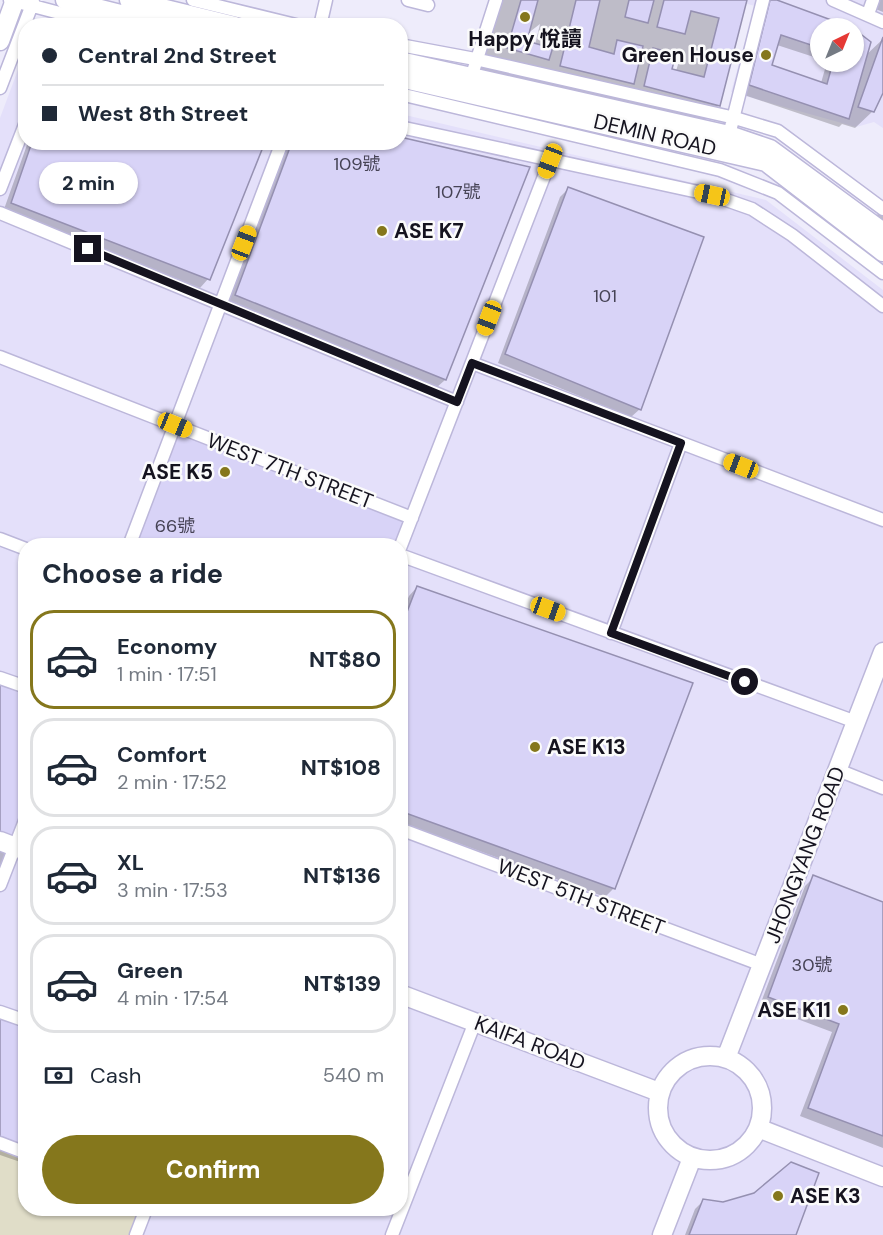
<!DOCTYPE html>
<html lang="en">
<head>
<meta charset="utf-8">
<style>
	:root { --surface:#fff; --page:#f6f6f7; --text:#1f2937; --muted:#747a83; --line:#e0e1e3; --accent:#85771c }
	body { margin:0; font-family:"DM Sans","Noto Sans TC",sans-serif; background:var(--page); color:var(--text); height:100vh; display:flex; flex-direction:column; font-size:22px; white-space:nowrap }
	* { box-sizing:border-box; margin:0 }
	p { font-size:20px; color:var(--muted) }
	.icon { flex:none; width:33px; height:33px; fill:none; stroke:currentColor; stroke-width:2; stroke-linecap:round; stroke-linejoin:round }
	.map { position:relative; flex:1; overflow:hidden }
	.sheet { position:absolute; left:18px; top:538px; width:390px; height:678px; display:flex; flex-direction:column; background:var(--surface); border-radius:24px; box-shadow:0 2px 4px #0004 }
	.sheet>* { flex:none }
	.guide { position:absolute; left:18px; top:18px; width:390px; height:132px; border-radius:24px; box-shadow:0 2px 4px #0004; display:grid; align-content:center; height:132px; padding:0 24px; background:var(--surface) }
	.needle { width:39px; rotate:43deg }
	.fabs { position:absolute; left:810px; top:18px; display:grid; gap:12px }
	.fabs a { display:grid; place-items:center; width:54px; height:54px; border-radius:50%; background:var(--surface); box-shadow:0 2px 4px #0004; font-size:30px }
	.end { position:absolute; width:27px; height:27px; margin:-14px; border:8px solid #15131f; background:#fff; box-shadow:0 0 0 3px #fff }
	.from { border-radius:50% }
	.bubble { position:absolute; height:42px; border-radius:21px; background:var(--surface); box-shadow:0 2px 4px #0004; font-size:20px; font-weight:800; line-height:42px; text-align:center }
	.car { position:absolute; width:18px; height:36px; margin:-18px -9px; border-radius:8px; box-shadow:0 0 4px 2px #0007; background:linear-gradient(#f5c518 24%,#345 0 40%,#f5c518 0 76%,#345 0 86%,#f5c518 0) }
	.guide b { display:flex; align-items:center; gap:21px; height:57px; font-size:22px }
	.guide b+b { border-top:2px solid var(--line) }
	.guide i { width:15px; height:15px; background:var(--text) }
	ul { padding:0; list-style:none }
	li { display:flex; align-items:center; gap:18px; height:99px; margin:0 12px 9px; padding:0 12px; border:3px solid var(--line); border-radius:24px }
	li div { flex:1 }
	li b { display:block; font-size:22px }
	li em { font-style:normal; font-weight:800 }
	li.active { border-color:var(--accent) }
	li>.icon { width:54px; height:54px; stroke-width:1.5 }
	h2 { padding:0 24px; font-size:27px; line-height:72px }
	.pay { display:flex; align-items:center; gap:15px; height:66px; padding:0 24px; font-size:22px }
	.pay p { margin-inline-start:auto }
	.primary-button { display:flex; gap:12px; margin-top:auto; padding:12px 24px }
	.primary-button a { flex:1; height:69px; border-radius:36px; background:var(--accent); color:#fff; font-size:24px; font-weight:800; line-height:69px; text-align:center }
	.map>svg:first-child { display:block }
	.built { fill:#e4e0fa; fill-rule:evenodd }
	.green { fill:#e0ddc8 }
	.shadow { fill:#0003; fill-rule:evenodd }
	.building { fill:#d8d3f7; stroke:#9590b1; stroke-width:1.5 }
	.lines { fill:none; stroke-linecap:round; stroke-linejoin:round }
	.street-casing { stroke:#bcb7da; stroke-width:15 }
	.secondary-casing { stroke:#bcb7da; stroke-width:21 }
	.street { stroke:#fff; stroke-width:12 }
	.secondary { stroke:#fff; stroke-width:18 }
	.route { stroke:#15131f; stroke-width:8 }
	.poi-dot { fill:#85771c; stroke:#fbfbfb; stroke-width:2 }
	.labels { text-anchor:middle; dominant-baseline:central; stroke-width:5; stroke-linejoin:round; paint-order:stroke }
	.number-label { font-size:18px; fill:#464355 }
	.poi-label { font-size:21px; font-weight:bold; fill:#15131f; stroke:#fbfbfb; text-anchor:end }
	.street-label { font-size:21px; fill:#15131f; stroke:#fbfbfb }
</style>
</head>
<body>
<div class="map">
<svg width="883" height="1235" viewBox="0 0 883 1235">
	<rect width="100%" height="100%" fill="#eeecfb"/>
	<path class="built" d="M732 0H883V128L874 122 856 127 731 92 755 6ZM820 28H854V62H820Z
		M25 51 26 142H400L401 114 766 200 883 290V1235H0V118ZM26 546H400V1209H26Z"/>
	<path class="green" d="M0 1143 25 1153 26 1209H146L136 1235H0Z"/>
	<path class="shadow" d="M498 0H746L719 105 679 145 521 106 527 80 516 92 476 81ZM540 24 535 45 525 42 527 34ZM674 57 680 58 676 71 671 70Z
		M771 0 851 28H820V59L777 45 770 66 821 83 827 62H854V30L869 42 865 56 883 39V90L873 111 855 128 842 124 839 127 741 94 763 8Z
		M876 0H883V12L873 8Z
		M28 142H263L208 279 200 288 3 212Z
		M287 142H400L528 168 445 380 436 388 228 303Z
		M568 189 640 409 631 417 498 363 560 197Z
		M883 207V249L863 234Z
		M417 587 614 888 605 897 400 822V618L409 596Z
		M0 679 26 689V863L9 857 0 881Z
		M814 877 883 904V1148L800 1116 832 1032 760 1005 805 886Z
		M0 1013 26 1023V1164L0 1155Z
		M704 1200 794 1235H685L695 1209Z"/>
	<path class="building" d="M521 0H538L527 41 541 45 544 34 556 37 549 60 507 48Z
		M576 0H600L589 47 614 54 617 40 643 46 634 84 560 66Z
		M629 0H654L648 23 625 17Z
		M664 0H747L720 106 644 86 653 48 676 54 672 69 704 77 719 18 691 11 685 34 657 27Z
		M770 0H777L853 28H820V48L781 35 772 65 827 84 833 62H854V29L871 42 849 119 749 85Z
		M883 37V93L874 112 858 107Z
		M400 137 530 167 446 380 235 295 292 142H400Z
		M32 142H265L210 280 11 203Z
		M568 187 704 237 641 410 505 354Z
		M175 425 412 518 400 546H129Z
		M417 586 693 683 615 889 400 811V630Z
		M0 678 26 687V818L15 847 0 841Z
		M813 875 883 902V1136L808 1108 839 1024 768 997Z
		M0 1012 26 1021V1153L0 1143Z
		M791 1162 819 1173 796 1235H689L703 1199 723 1202 754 1193Z"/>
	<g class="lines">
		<defs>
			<path id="street" d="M10 0 109 26
				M193 0 300 26
				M408 0 428 5
				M833 0 883 22
				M868 14 873 0
				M320 26 326 0
				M400 45 475 59 735 118 778 131 883 209
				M469 84 496 0
				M0 88 33 2
				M400 94 720 170 778 193 883 273
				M400 127 712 195 752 209 792 235 883 306
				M727 143 763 0
				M0 189 26 122
				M0 213 457 402
				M0 357 412 518
				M472 363 883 520
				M0 539 26 549
				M129 546 282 142
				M400 548 550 161
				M400 555 856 722
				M611 633 681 443
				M0 678 26 687
				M838 770 883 788
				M400 829 762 965
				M0 885 26 818
				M0 1012 26 1021
				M0 1143 26 1153
				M136 1235 146 1209
				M392 1235 475 1022"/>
			<path id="secondary" d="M65 0 168 26
				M129 0 235 26
				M0 41 15 0
				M400 61 729 135 770 149 883 232
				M400 78 766 162 883 252
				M0 841 26 851
				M400 994 659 1092
				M658 1108a52 52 0 1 1 104 0a52 52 0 1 1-104 0Z
				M726 1058 883 652
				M758 1128 883 1177
				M662 1235 692 1158"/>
		</defs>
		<use href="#street" class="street-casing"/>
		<use href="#secondary" class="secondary-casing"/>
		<use href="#street" class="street"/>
		<use href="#secondary" class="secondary"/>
	</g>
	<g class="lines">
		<path class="route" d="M88 249 457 402 472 363 681 443 611 633 745 682"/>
	</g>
	<g class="poi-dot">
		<circle cx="525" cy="17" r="6"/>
		<circle cx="766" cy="55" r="6"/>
		<circle cx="382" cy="231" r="6"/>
		<circle cx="225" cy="472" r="6"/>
		<circle cx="535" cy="747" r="6"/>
		<circle cx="843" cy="1010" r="6"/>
		<circle cx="778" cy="1196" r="6"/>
	</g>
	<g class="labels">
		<g class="number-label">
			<text x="357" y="164">109號</text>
			<text x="458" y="192">107號</text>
			<text x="605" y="296">101</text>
			<text x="175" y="526">66號</text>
			<text x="812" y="965">30號</text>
		</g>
		<g class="poi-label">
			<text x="525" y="39" text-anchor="middle">Happy 悅讀</text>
			<text x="754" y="55">Green House</text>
			<text x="394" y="231" text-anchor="start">ASE K7</text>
			<text x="213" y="472">ASE K5</text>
			<text x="547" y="747" text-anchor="start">ASE K13</text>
			<text x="831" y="1010">ASE K11</text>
			<text x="790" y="1196" text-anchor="start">ASE K3</text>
		</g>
		<g class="street-label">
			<text transform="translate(655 135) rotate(13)">DEMIN ROAD</text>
			<text transform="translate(290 471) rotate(21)">WEST 7TH STREET</text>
			<text transform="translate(805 855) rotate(-69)">JHONGYANG ROAD</text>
			<text transform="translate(581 897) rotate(21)">WEST 5TH STREET</text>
			<text transform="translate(530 1043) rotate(21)">KAIFA ROAD</text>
		</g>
	</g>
</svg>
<div class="fabs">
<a><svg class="needle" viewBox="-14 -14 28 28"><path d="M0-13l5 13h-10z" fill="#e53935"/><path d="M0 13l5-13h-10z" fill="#747a83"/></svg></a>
</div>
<i class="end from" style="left:745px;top:682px"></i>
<i class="end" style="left:88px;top:249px"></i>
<div class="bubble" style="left:39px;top:162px;width:99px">2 min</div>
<i class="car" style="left:550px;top:161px;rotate:201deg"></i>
<i class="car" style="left:712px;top:195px;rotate:282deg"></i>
<i class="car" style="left:244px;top:243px;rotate:21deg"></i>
<i class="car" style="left:489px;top:318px;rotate:201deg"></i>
<i class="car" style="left:175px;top:425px;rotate:112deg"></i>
<i class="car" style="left:741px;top:466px;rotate:291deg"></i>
<i class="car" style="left:548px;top:609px;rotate:110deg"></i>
<div class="guide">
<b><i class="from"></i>Central 2nd Street</b>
<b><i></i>West 8th Street</b>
</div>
<section class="sheet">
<h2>Choose a ride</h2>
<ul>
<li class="active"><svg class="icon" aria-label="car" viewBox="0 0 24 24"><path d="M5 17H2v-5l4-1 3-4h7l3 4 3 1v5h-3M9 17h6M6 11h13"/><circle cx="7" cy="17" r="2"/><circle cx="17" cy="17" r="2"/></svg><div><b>Economy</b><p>1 min · 17:51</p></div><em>NT$80</em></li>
<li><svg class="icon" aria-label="car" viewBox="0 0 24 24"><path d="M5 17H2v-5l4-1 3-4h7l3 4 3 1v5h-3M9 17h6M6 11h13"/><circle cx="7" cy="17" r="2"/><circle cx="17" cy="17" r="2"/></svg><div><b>Comfort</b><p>2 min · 17:52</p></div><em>NT$108</em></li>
<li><svg class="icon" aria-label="car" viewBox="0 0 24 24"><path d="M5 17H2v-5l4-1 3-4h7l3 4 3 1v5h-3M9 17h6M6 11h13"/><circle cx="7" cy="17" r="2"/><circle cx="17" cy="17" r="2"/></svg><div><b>XL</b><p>3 min · 17:53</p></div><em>NT$136</em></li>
<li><svg class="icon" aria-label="car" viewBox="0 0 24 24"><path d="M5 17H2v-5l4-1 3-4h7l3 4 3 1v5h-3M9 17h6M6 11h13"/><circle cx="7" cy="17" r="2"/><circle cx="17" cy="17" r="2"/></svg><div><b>Green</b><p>4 min · 17:54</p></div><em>NT$139</em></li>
</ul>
<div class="pay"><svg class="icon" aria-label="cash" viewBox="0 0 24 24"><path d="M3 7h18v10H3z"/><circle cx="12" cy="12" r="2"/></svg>Cash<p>540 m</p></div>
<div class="primary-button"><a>Confirm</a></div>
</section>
</div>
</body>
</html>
